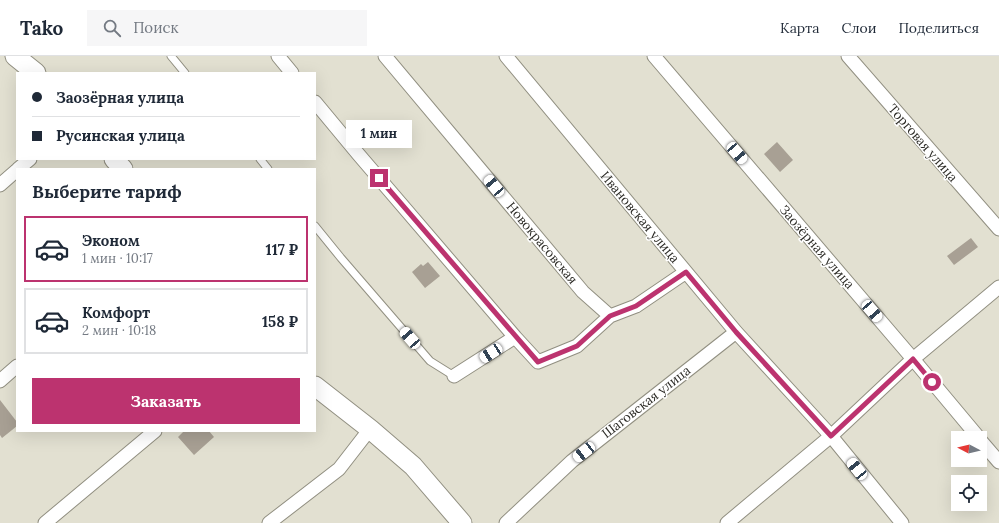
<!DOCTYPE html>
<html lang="ru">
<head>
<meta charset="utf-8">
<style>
	:root { --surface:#fff; --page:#f6f6f7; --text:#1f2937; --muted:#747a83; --line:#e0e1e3; --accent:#bc336f }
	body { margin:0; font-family:Lora,serif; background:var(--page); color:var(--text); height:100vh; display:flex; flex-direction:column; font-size:15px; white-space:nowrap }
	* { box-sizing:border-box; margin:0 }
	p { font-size:13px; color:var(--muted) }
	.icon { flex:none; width:22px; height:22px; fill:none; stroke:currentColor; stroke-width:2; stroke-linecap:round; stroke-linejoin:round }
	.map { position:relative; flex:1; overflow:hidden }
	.drawer { position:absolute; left:16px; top:112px; width:300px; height:264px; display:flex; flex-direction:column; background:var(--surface); border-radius:0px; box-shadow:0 4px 16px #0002 }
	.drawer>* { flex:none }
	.guide { position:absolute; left:16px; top:16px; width:300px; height:88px; border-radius:0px; box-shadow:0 4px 16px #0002; display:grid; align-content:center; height:88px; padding:0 16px; background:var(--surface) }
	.needle { width:26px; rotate:277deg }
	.buttons { position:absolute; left:951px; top:375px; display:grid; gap:8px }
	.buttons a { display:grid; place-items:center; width:36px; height:36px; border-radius:0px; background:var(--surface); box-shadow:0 4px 16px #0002; font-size:20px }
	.end { position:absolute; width:18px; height:18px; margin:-9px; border:5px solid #bc336f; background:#fff; box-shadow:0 0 0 2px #fff }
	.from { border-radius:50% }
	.bubble { position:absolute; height:28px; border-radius:0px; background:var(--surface); box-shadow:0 4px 16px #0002; font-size:13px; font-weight:700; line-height:28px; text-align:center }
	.car { position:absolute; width:12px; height:24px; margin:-12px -6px; border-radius:5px; box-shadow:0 0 3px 1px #0007; background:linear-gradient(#fff 24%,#345 0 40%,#fff 0 76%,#345 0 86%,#fff 0) }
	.guide b { display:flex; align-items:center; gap:14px; height:38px; font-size:15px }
	.guide b+b { border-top:1px solid var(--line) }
	.guide i { width:10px; height:10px; background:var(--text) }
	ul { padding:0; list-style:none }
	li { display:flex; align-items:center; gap:12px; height:66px; margin:0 8px 6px; padding:0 8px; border:2px solid var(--line); border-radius:0px }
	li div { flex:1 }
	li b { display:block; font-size:15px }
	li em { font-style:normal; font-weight:700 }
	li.selected { border-color:var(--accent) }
	li>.icon { width:36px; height:36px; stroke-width:1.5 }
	h2 { padding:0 16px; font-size:18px; line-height:48px }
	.action { display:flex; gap:8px; margin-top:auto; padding:8px 16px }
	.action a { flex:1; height:46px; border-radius:0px; background:var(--accent); color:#fff; font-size:16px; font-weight:700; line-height:46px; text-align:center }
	header { display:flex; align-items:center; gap:24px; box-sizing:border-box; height:56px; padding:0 20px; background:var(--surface); border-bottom:1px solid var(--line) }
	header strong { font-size:19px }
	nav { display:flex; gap:22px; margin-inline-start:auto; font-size:14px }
	.search { width:280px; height:36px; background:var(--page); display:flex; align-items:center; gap:10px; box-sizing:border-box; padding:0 14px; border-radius:0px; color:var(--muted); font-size:15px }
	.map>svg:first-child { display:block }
	.building { fill:#a8a094 }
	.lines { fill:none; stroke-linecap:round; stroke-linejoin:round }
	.lane-casing { stroke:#918f81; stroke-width:9 }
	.street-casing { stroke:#918f81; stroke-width:15 }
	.secondary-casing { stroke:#918f81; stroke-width:21 }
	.lane { stroke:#fff; stroke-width:7 }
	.street { stroke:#fff; stroke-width:13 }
	.secondary { stroke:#fff; stroke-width:19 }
	.route { stroke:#bc336f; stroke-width:5 }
	.labels { text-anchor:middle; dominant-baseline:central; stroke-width:3; stroke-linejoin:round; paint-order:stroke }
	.street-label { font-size:13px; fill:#2c2b26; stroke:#fff }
</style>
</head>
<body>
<header>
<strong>Tako</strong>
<div class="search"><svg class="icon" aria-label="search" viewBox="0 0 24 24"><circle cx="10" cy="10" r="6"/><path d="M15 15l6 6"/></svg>Поиск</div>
<nav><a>Карта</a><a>Слои</a><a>Поделиться</a></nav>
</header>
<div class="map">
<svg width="999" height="467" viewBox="0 0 999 467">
	<rect width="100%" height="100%" fill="#e2e0d1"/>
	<path class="building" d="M777 86 793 104 780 116 764 98Z
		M971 182 978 191 954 209 947 200Z
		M428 206 440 220 425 232 412 216 421 208 423 210Z
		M0 344 17 366V370L2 382 0 379Z
		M184 375H209L214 381 194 399 178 381Z"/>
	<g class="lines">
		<defs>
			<path id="lane" d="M171 0 185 17
				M260 103 268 113
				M315 170 341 202 430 305 454 320"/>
			<path id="street" d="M278 0 292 17
				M385 0 583 236 610 260
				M506 0 736 276 831 380 902 467
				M654 0 913 303 979 382
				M848 0 999 173
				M315 46 359 99 515 281
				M18 113 30 103
				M0 129 17 114
				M454 320 515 281 538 306 577 290 610 260 636 250 686 216
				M0 325 17 310
				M980 384 999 406
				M45 467 155 375
				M269 467 339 413 370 373
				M506 467 572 405 736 276
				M727 467 831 380 913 303 999 231"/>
			<path id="secondary" d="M15 0 36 17
				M114 103 123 113
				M315 330 370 373 413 410 462 467"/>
		</defs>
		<use href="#lane" class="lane-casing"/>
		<use href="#street" class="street-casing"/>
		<use href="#secondary" class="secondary-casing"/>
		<use href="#lane" class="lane"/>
		<use href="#street" class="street"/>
		<use href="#secondary" class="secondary"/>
	</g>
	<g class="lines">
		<path class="route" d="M379 122 538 306 577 290 610 260 636 250 686 216 736 276 831 380 913 303 932 326"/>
	</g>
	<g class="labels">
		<g class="street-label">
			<text transform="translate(923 87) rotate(49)">Торговая улица</text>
			<text transform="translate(640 161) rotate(50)">Ивановская улица</text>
			<text transform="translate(542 187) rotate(50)">Новокрасовская</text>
			<text transform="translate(817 191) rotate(49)">Заозёрная улица</text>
			<text transform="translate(646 346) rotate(-38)">Шаговская улица</text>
		</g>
	</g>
</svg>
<div class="buttons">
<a><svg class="needle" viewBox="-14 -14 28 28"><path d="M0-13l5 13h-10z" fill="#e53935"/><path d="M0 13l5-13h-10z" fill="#747a83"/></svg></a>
<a><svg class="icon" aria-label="locate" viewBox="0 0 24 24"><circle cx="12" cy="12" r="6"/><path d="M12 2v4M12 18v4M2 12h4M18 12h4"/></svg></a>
</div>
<i class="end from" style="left:932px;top:326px"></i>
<i class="end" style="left:379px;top:122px"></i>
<div class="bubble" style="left:346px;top:64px;width:66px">1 мин</div>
<i class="car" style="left:737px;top:97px;rotate:139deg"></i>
<i class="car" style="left:494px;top:130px;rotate:320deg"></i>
<i class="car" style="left:872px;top:255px;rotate:139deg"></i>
<i class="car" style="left:410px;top:282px;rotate:319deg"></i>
<i class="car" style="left:491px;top:297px;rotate:237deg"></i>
<i class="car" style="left:584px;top:396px;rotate:232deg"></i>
<i class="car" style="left:857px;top:413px;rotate:321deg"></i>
<div class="guide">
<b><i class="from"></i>Заозёрная улица</b>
<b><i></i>Русинская улица</b>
</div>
<section class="drawer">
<h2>Выберите тариф</h2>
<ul>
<li class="selected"><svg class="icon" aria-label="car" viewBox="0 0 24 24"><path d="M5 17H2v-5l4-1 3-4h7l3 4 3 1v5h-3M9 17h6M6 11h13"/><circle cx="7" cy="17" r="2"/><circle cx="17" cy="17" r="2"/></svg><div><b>Эконом</b><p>1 мин · 10:17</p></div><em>117 ₽</em></li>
<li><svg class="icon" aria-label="car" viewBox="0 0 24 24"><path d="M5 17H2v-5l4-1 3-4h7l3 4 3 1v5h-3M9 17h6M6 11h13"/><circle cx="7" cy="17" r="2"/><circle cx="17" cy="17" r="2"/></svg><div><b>Комфорт</b><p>2 мин · 10:18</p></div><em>158 ₽</em></li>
</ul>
<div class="action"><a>Заказать</a></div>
</section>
</div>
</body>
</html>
